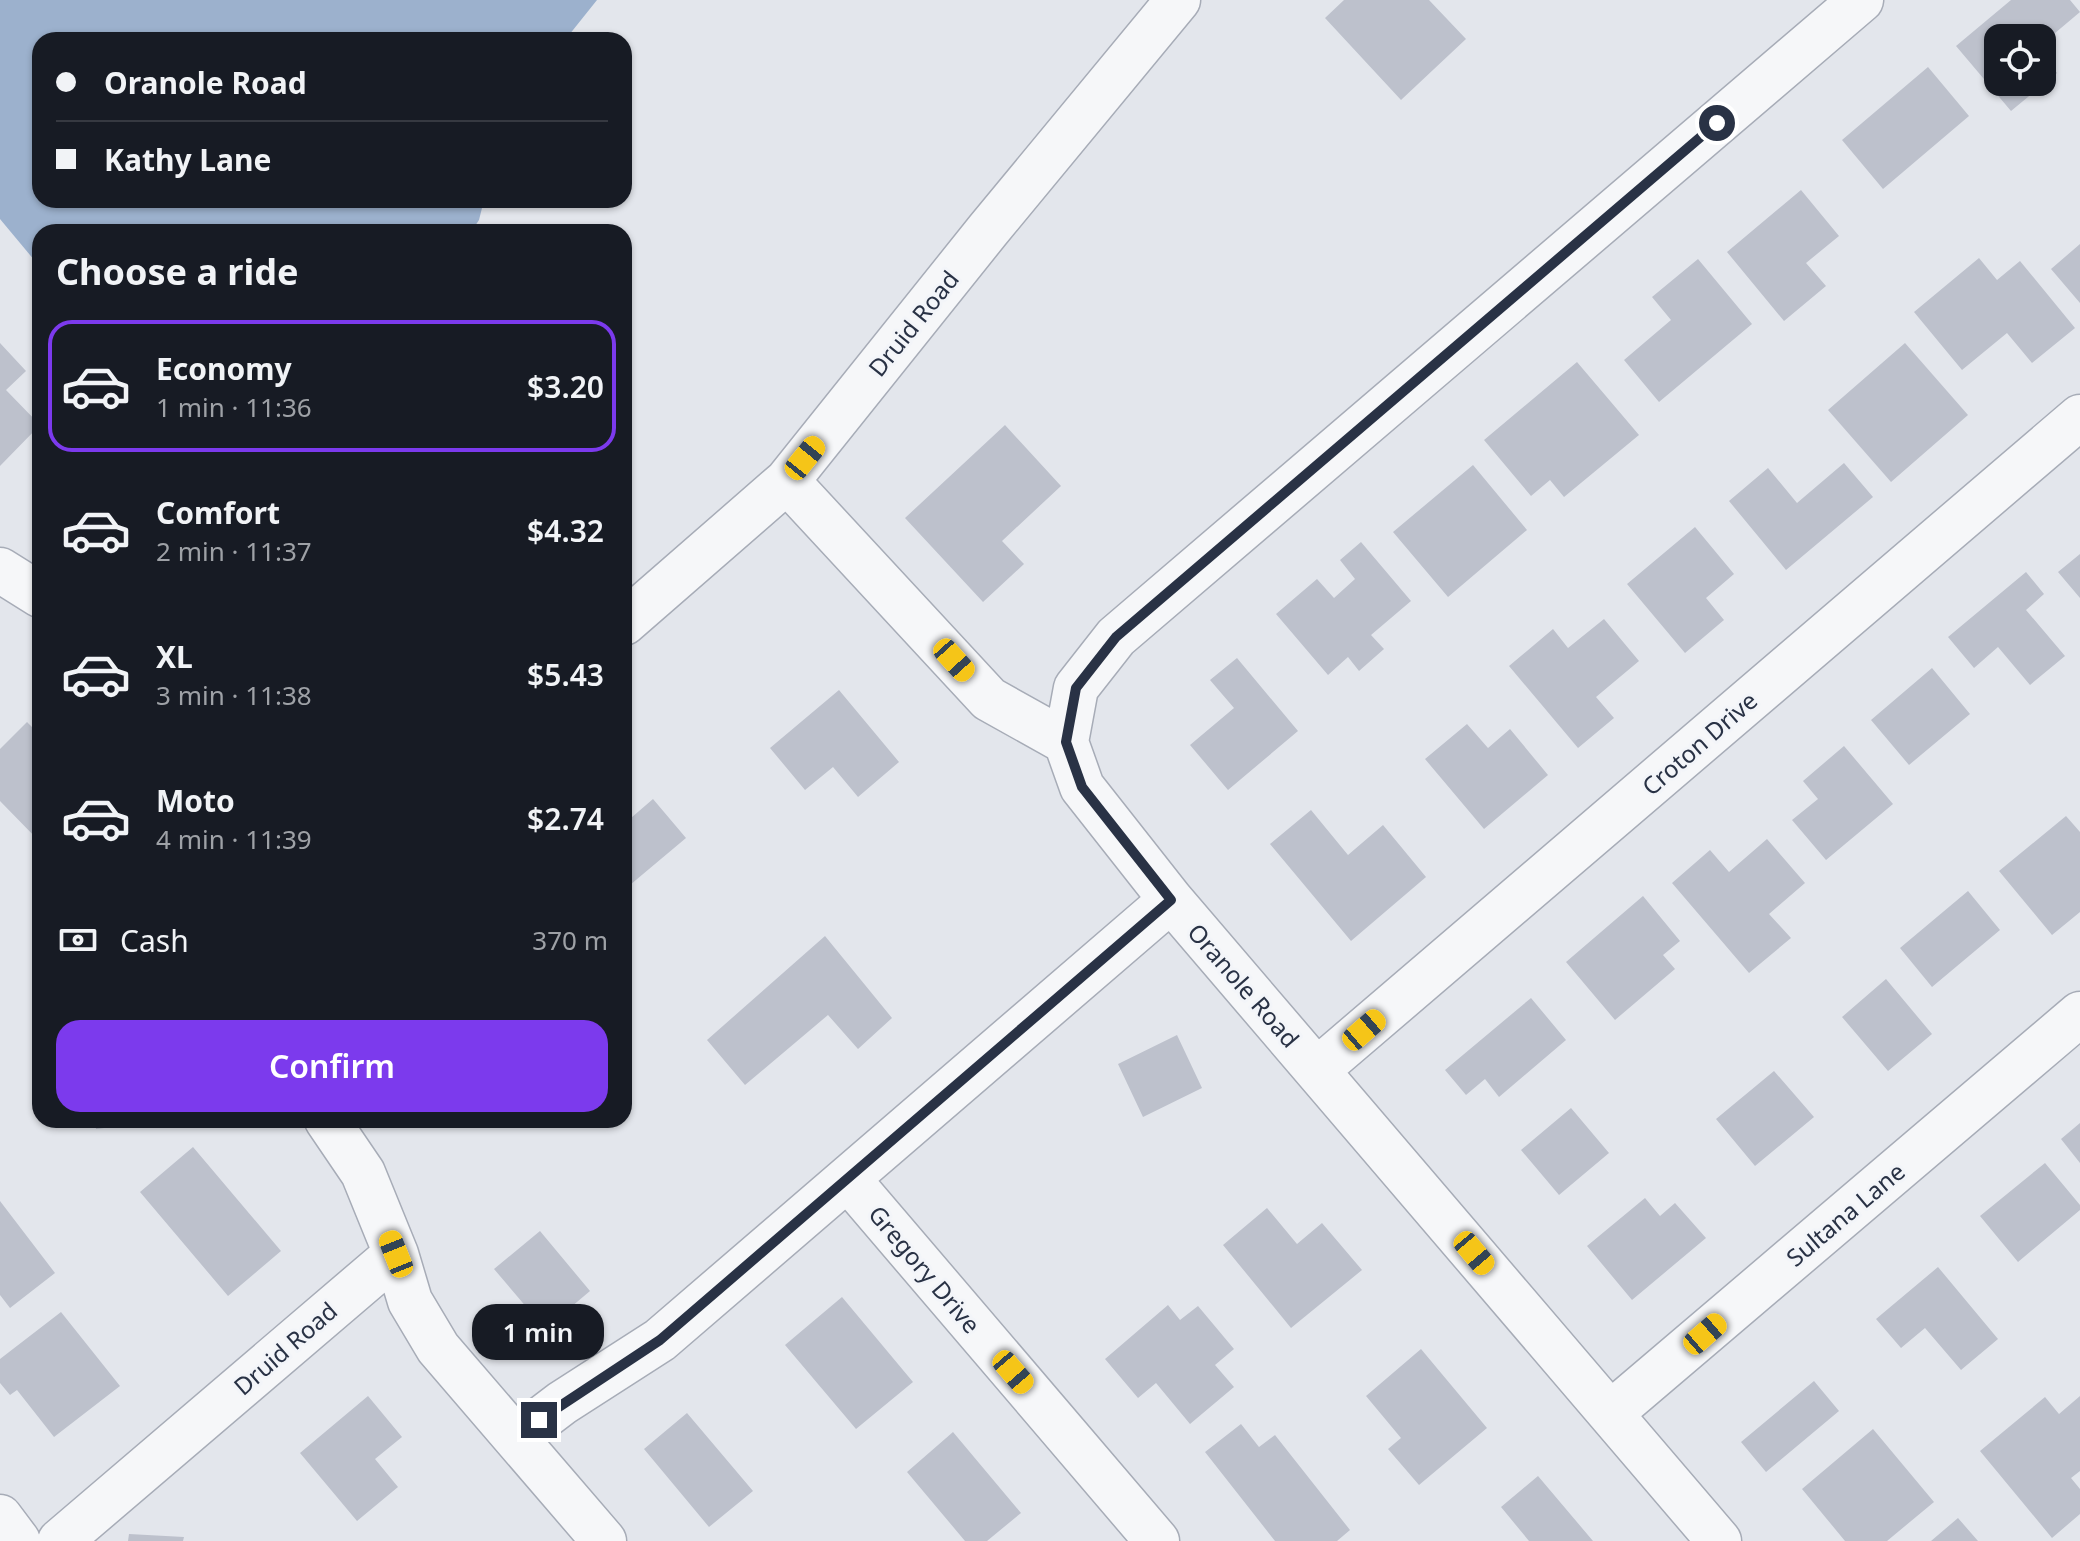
<!DOCTYPE html>
<html lang="en">
<head>
<meta charset="utf-8">
<style>
	:root { --surface:#171b24; --page:#20242c; --text:#f1f3f6; --muted:#9ea1a6; --line:#363941; --accent:#7c3aed }
	body { margin:0; font-family:"Noto Sans",sans-serif; background:var(--page); color:var(--text); height:100vh; display:flex; flex-direction:column; font-size:30px; white-space:nowrap }
	* { box-sizing:border-box; margin:0 }
	p { font-size:26px; color:var(--muted) }
	.icon { flex:none; width:44px; height:44px; fill:none; stroke:currentColor; stroke-width:2; stroke-linecap:round; stroke-linejoin:round }
	.map { position:relative; flex:1; overflow:hidden }
	.side { position:absolute; left:32px; top:224px; width:600px; height:904px; display:flex; flex-direction:column; background:var(--surface); border-radius:24px; box-shadow:0 2px 6px #0004 }
	.side>* { flex:none }
	.banner { position:absolute; left:32px; top:32px; width:600px; height:176px; border-radius:24px; box-shadow:0 2px 6px #0004; display:grid; align-content:center; height:176px; padding:0 24px; background:var(--surface) }
	.buttons { position:absolute; left:1984px; top:24px; display:grid; gap:16px }
	.buttons a { display:grid; place-items:center; width:72px; height:72px; border-radius:16px; background:var(--surface); box-shadow:0 2px 6px #0004; font-size:40px }
	.end { position:absolute; width:36px; height:36px; margin:-18px; border:10px solid #293245; background:#fff; box-shadow:0 0 0 4px #fff }
	.from { border-radius:50% }
	.bubble { position:absolute; height:56px; border-radius:24px; background:var(--surface); box-shadow:0 2px 6px #0004; font-size:26px; font-weight:600; line-height:56px; text-align:center }
	.car { position:absolute; width:24px; height:48px; margin:-24px -12px; border-radius:10px; box-shadow:0 0 6px 2px #0007; background:linear-gradient(#f5c518 24%,#345 0 40%,#f5c518 0 76%,#345 0 86%,#f5c518 0) }
	.banner b { display:flex; align-items:center; gap:28px; height:76px; font-size:30px }
	.banner b+b { border-top:2px solid var(--line) }
	.banner i { width:20px; height:20px; background:var(--text) }
	ul { padding:0; list-style:none }
	li { display:flex; align-items:center; gap:24px; height:132px; margin:0 16px 12px; padding:0 8px; border:4px solid transparent; border-radius:24px }
	li div { flex:1 }
	li b { display:block; font-size:30px }
	li em { font-style:normal; font-weight:600 }
	li.current { border-color:var(--accent) }
	li>.icon { width:72px; height:72px; stroke-width:1.5 }
	h2 { padding:0 24px; font-size:36px; line-height:96px }
	.pay { display:flex; align-items:center; gap:20px; height:88px; padding:0 24px; font-size:30px }
	.pay p { margin-inline-start:auto }
	.cta { display:flex; gap:16px; margin-top:auto; padding:16px 24px }
	.cta a { flex:1; height:92px; border-radius:24px; background:var(--accent); color:#fff; font-size:32px; font-weight:600; line-height:92px; text-align:center }
	.map>svg:first-child { display:block }
	.water { fill:#9cb1cd }
	.building { fill:#bdc1cc }
	.lines { fill:none; stroke-linecap:round; stroke-linejoin:round }
	.minor-casing { stroke:#a7acb7; stroke-width:47 }
	.minor { stroke:#f6f7f9; stroke-width:44 }
	.route { stroke:#293245; stroke-width:10 }
	.labels { text-anchor:middle; dominant-baseline:central; stroke-width:6; stroke-linejoin:round; paint-order:stroke }
	.street-label { font-size:24px; fill:#293245; stroke:#f3f5f9 }
</style>
</head>
<body>
<div class="map">
<svg width="2080" height="1541" viewBox="0 0 2080 1541">
	<rect width="100%" height="100%" fill="#e3e6ec"/>
	<path class="water" d="M0 0H597L565 40H40V200H484L479 220 471 232H40V267L0 219Z"/>
	<path class="building" d="M1344 0H1429L1466 39 1401 100 1325 18Z
		M2011 0H2070L2080 12 2042 44V38H1998V82H2042V55L2057 73 2011 111 1956 46Z
		M1928 67 1969 116 1883 189 1842 140Z
		M1801 190 1839 236 1806 263 1826 286 1784 321 1727 252Z
		M2080 244V303L2051 269Z
		M1979 258 1997 280 2020 261 2075 328 2032 363 2007 333 1962 370 1914 312Z
		M1698 259 1752 324 1659 402 1624 360 1671 320 1652 297Z
		M0 343 26 371 6 390 40 425 0 466Z
		M1905 343 1968 415 1891 482 1828 410Z
		M1577 362 1639 435 1564 497 1550 480 1531 496 1484 440Z
		M1005 425 1061 486 1002 541 1024 564 983 602 905 518Z
		M1844 463 1873 497 1786 570 1729 501 1768 468 1797 503Z
		M1473 465 1527 530 1448 597 1393 532Z
		M1695 527 1734 574 1706 598 1724 620 1685 653 1627 584Z
		M1361 542 1411 601 1371 635 1384 649 1359 671 1348 657 1328 675 1276 614 1317 579 1334 598 1355 579 1340 560Z
		M2080 554V598L2058 572Z
		M2026 572 2044 594 2026 610 2065 656 2030 685 1998 647 1974 668 1948 637Z
		M1604 619 1639 661 1596 697 1614 718 1578 748 1509 666 1553 629 1568 648Z
		M1237 658 1298 731 1228 790 1190 745 1234 708 1210 680Z
		M1932 668 1970 714 1909 765 1871 720Z
		M839 690 899 762 858 797 833 767 805 790 770 748Z
		M27 722 40 735V842L0 801V749Z
		M1467 724 1488 748 1510 729 1548 775 1484 829 1425 759Z
		M1844 746 1893 804 1826 860 1792 820 1818 799 1803 781Z
		M653 799 686 838 624 890V824Z
		M1311 810 1348 855 1383 825 1426 877 1351 941 1270 844Z
		M2066 816 2080 832V912L2052 935 1999 871Z
		M1767 839 1805 883 1769 914 1791 938 1749 973 1672 883 1710 850 1729 872Z
		M1968 891 2000 930 1932 987 1900 948Z
		M1643 896 1680 941 1663 955 1675 969 1615 1020 1566 962Z
		M825 936 892 1018 858 1049 828 1015 745 1085 707 1040Z
		M1886 979 1932 1034 1888 1071 1842 1017Z
		M1531 998 1566 1040 1499 1097 1485 1079 1466 1095 1445 1070Z
		M1177 1035 1202 1088 1143 1117 1118 1064Z
		M1774 1071 1814 1117 1755 1166 1716 1119Z
		M1571 1108 1609 1153 1559 1195 1521 1150Z
		M95 1120H153V1122L96 1129Z
		M2080 1123V1163L2061 1139Z
		M193 1147 281 1251 228 1296 140 1192Z
		M2045 1163 2080 1205V1210L2018 1262 1980 1216Z
		M1645 1198 1660 1216 1675 1203 1706 1238 1632 1300 1587 1246Z
		M0 1201 55 1273 10 1308 0 1295Z
		M1267 1208 1297 1244 1322 1223 1362 1270 1291 1328 1223 1245Z
		M540 1231 590 1291 545 1329 494 1269Z
		M1938 1267 1998 1339 1961 1370 1925 1328 1901 1348 1876 1319Z
		M842 1297 913 1382 856 1429 785 1345Z
		M1168 1305 1180 1320 1198 1306 1234 1349 1215 1365 1234 1387 1190 1424 1156 1383 1138 1398 1105 1359Z
		M61 1312 120 1386 54 1437 17 1390 10 1395 0 1383V1359Z
		M1421 1349 1487 1428 1419 1485 1388 1449 1401 1438 1366 1396Z
		M1814 1381 1839 1411 1766 1472 1741 1442Z
		M368 1396 402 1437 375 1459 398 1487 357 1521 300 1453Z
		M2080 1396V1471L2071 1478 2080 1489V1514L2052 1538 1980 1451 2045 1397 2059 1414Z
		M687 1413 753 1491 709 1527 644 1449Z
		M1241 1424 1259 1447 1275 1435 1350 1530 1337 1541H1275L1205 1452Z
		M1873 1429 1934 1502 1887 1541H1845L1802 1489Z
		M953 1432 1021 1513 987 1541H965L907 1472Z
		M1538 1476 1593 1541H1529L1501 1507Z
		M1958 1518 1978 1541H1931Z
		M129 1534 184 1537 183 1541H128Z"/>
	<g class="lines">
		<defs>
			<path id="minor" d="M787 481 989 699 1066 742
				M0 570 40 595
				M624 623 787 481 988 230 1178 0
				M1317 1070 2080 417
				M327 1120 363 1173 396 1254 410 1301 438 1348 604 1541
				M848 1179 1157 1541
				M1611 1413 2080 1014
				M516 1438 562 1403 660 1340 1171 900
				M0 1517 18 1541
				M60 1541 396 1254
				M1719 1541 1171 900 1082 787 1066 742 1076 688 1116 637 1861 0"/>
		</defs>
		<use href="#minor" class="minor-casing"/>
		<use href="#minor" class="minor"/>
	</g>
	<g class="lines">
		<path class="route" d="M539 1420 660 1340 1171 900 1082 787 1066 742 1076 688 1116 637 1717 123"/>
	</g>
	<g class="labels">
		<g class="street-label">
			<text transform="translate(913 323) rotate(-51)">Druid Road</text>
			<text transform="translate(1699 743) rotate(-41)">Croton Drive</text>
			<text transform="translate(1244 985) rotate(49)">Oranole Road</text>
			<text transform="translate(1845 1214) rotate(-40)">Sultana Lane</text>
			<text transform="translate(925 1269) rotate(50)">Gregory Drive</text>
			<text transform="translate(285 1348) rotate(-41)">Druid Road</text>
		</g>
	</g>
</svg>
<div class="buttons">
<a><svg class="icon" aria-label="locate" viewBox="0 0 24 24"><circle cx="12" cy="12" r="6"/><path d="M12 2v4M12 18v4M2 12h4M18 12h4"/></svg></a>
</div>
<i class="end from" style="left:1717px;top:123px"></i>
<i class="end" style="left:539px;top:1420px"></i>
<div class="bubble" style="left:472px;top:1304px;width:132px">1 min</div>
<i class="car" style="left:805px;top:458px;rotate:39deg"></i>
<i class="car" style="left:954px;top:660px;rotate:138deg"></i>
<i class="car" style="left:1364px;top:1030px;rotate:49deg"></i>
<i class="car" style="left:1474px;top:1253px;rotate:140deg"></i>
<i class="car" style="left:396px;top:1254px;rotate:338deg"></i>
<i class="car" style="left:1705px;top:1334px;rotate:49deg"></i>
<i class="car" style="left:1013px;top:1372px;rotate:139deg"></i>
<div class="banner">
<b><i class="from"></i>Oranole Road</b>
<b><i></i>Kathy Lane</b>
</div>
<section class="side">
<h2>Choose a ride</h2>
<ul>
<li class="current"><svg class="icon" aria-label="car" viewBox="0 0 24 24"><path d="M5 17H2v-5l4-1 3-4h7l3 4 3 1v5h-3M9 17h6M6 11h13"/><circle cx="7" cy="17" r="2"/><circle cx="17" cy="17" r="2"/></svg><div><b>Economy</b><p>1 min · 11:36</p></div><em>$3.20</em></li>
<li><svg class="icon" aria-label="car" viewBox="0 0 24 24"><path d="M5 17H2v-5l4-1 3-4h7l3 4 3 1v5h-3M9 17h6M6 11h13"/><circle cx="7" cy="17" r="2"/><circle cx="17" cy="17" r="2"/></svg><div><b>Comfort</b><p>2 min · 11:37</p></div><em>$4.32</em></li>
<li><svg class="icon" aria-label="car" viewBox="0 0 24 24"><path d="M5 17H2v-5l4-1 3-4h7l3 4 3 1v5h-3M9 17h6M6 11h13"/><circle cx="7" cy="17" r="2"/><circle cx="17" cy="17" r="2"/></svg><div><b>XL</b><p>3 min · 11:38</p></div><em>$5.43</em></li>
<li><svg class="icon" aria-label="car" viewBox="0 0 24 24"><path d="M5 17H2v-5l4-1 3-4h7l3 4 3 1v5h-3M9 17h6M6 11h13"/><circle cx="7" cy="17" r="2"/><circle cx="17" cy="17" r="2"/></svg><div><b>Moto</b><p>4 min · 11:39</p></div><em>$2.74</em></li>
</ul>
<div class="pay"><svg class="icon" aria-label="cash" viewBox="0 0 24 24"><path d="M3 7h18v10H3z"/><circle cx="12" cy="12" r="2"/></svg>Cash<p>370 m</p></div>
<div class="cta"><a>Confirm</a></div>
</section>
</div>
</body>
</html>
